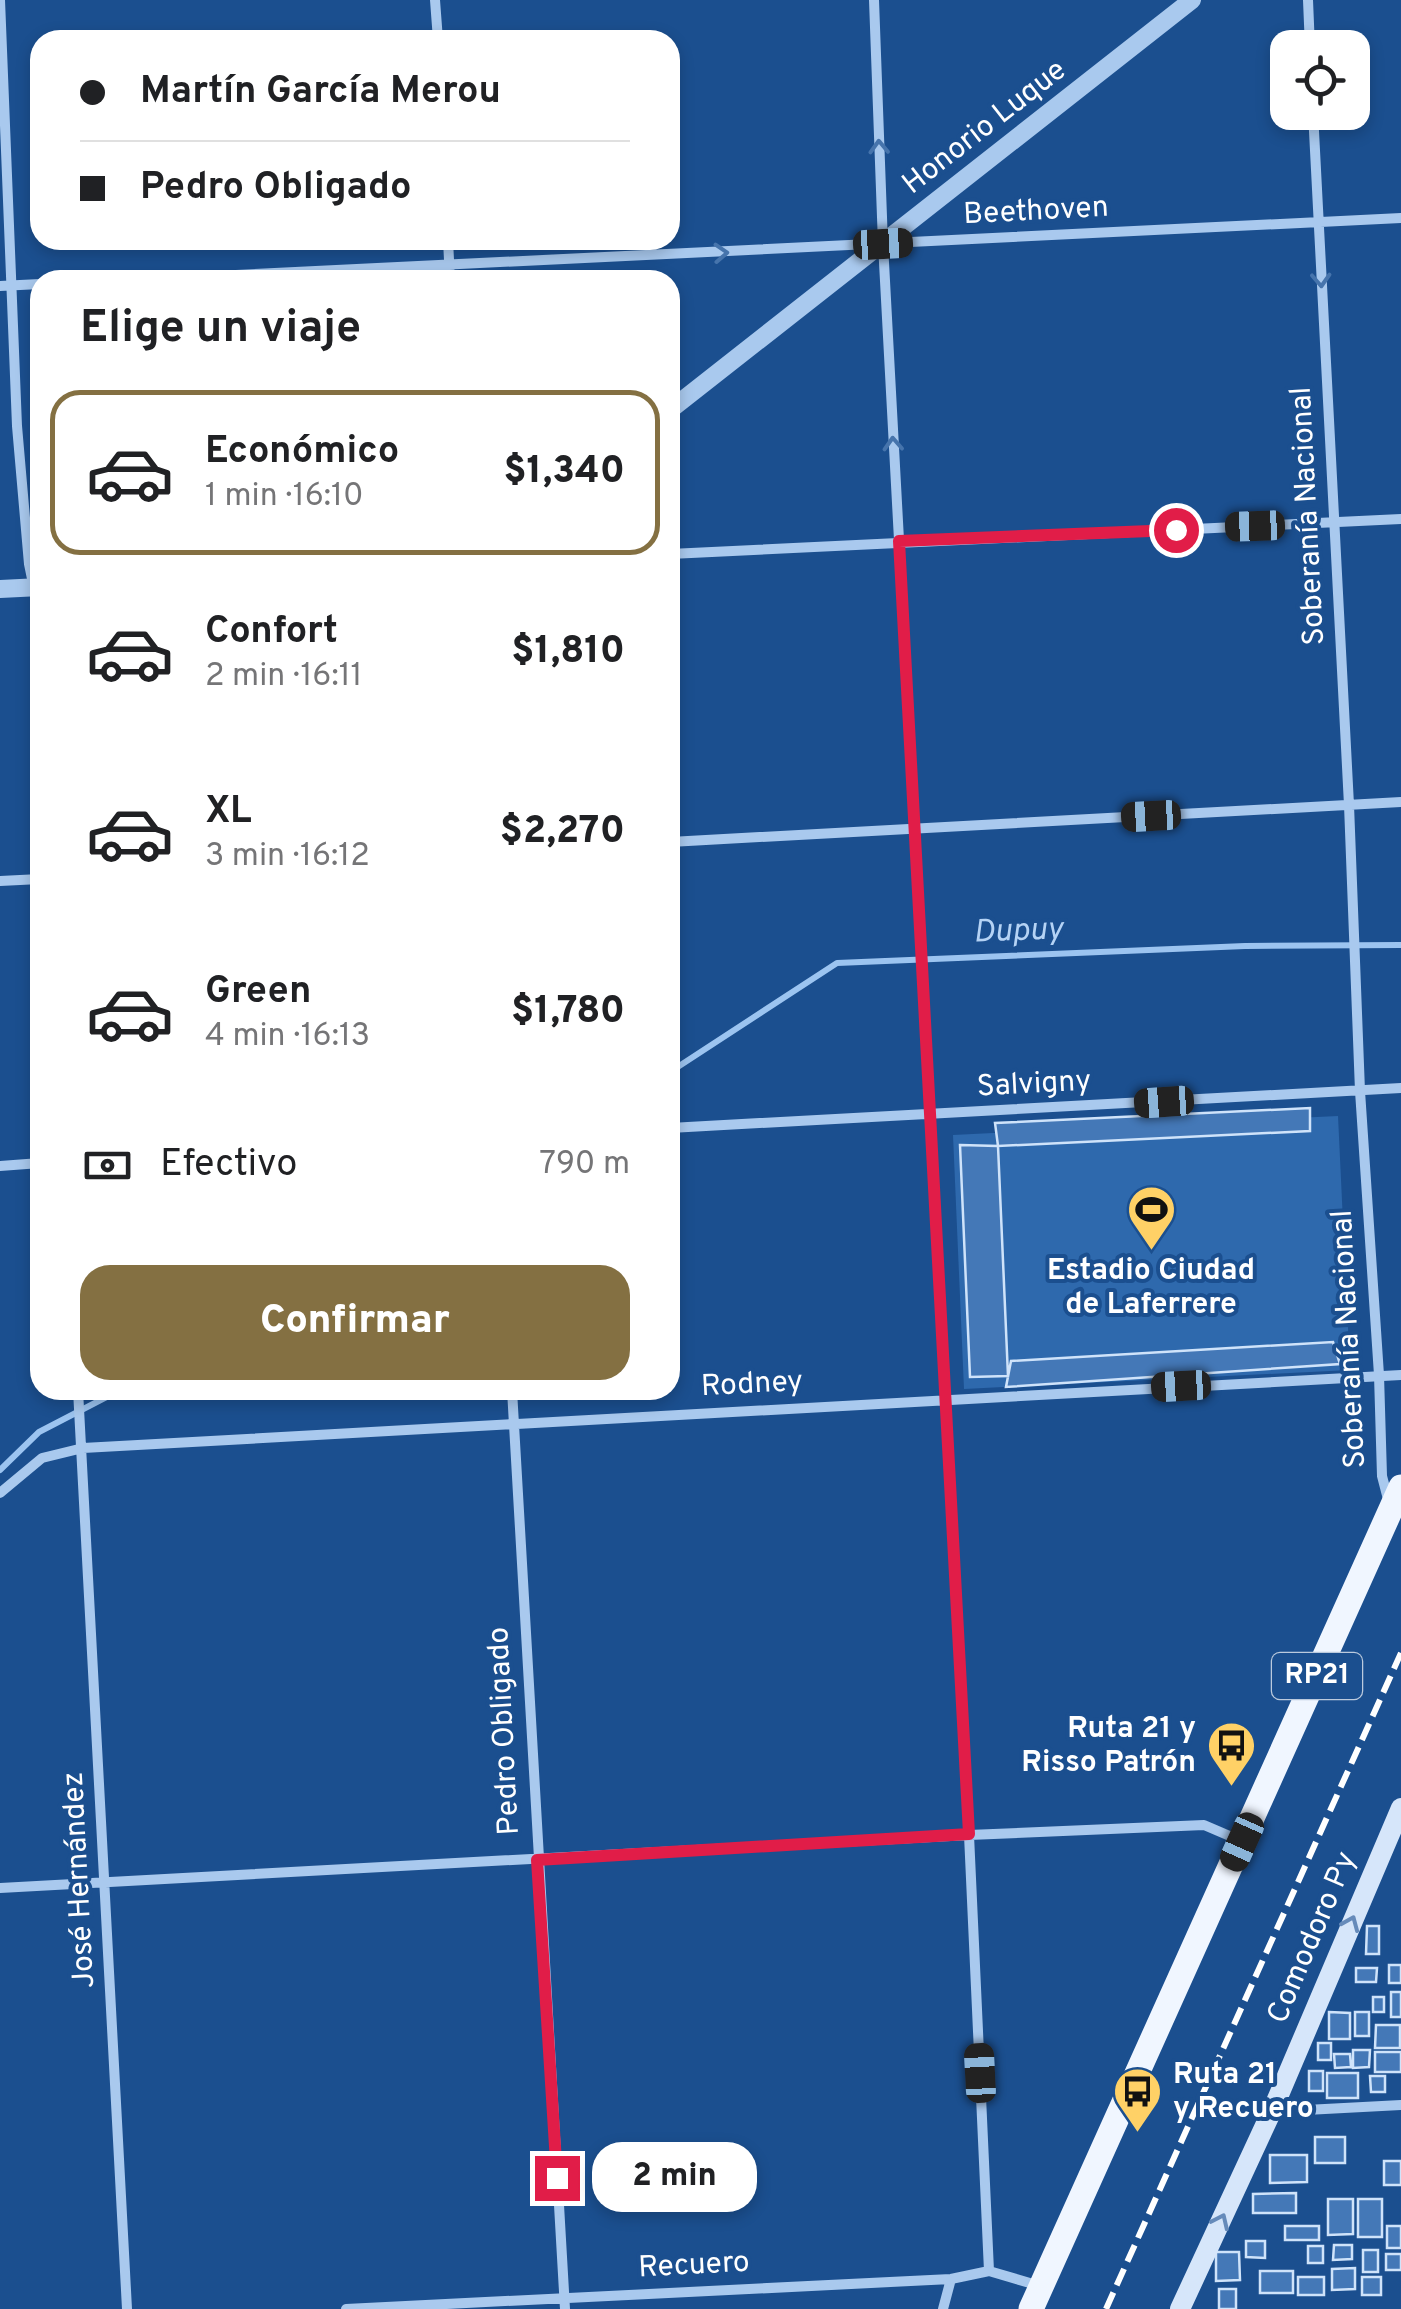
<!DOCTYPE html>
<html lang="es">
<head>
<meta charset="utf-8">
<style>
	:root { --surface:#fff; --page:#f2f2f2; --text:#202124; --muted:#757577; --line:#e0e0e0; --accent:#847042 }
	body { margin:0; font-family:Overpass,sans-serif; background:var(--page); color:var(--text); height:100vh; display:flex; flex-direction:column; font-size:38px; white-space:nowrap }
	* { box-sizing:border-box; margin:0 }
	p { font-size:32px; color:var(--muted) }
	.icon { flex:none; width:55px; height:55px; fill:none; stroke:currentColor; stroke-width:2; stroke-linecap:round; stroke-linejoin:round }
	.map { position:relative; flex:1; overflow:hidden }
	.panel { position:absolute; left:30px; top:270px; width:650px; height:1130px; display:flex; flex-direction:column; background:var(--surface); border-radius:30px; box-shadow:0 5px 15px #0003 }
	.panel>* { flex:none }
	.top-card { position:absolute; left:30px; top:30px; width:650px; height:220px; border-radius:30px; box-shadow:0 5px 15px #0003; display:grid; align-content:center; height:220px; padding:0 50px; background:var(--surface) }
	.fabs { position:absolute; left:1270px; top:30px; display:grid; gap:20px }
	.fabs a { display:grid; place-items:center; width:100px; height:100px; border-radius:20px; background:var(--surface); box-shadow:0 5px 15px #0003; font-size:50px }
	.end { position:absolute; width:45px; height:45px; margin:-22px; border:12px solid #e11d48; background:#fff; box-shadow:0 0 0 5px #fff }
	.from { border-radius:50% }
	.bubble { position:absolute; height:70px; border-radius:30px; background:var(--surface); box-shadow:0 5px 15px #0003; font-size:32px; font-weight:800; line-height:70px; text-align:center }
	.car { position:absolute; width:30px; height:60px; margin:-30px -15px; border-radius:12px; box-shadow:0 0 8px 2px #0007; background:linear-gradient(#222 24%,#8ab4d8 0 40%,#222 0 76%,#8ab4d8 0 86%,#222 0) }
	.top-card b { display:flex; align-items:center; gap:35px; height:95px; font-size:38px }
	.top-card b+b { border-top:2px solid var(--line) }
	.top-card i { width:25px; height:25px; background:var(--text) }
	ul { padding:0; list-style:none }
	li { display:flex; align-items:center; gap:30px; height:165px; margin:0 20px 15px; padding:0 30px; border:5px solid transparent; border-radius:30px }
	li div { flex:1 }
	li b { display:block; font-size:38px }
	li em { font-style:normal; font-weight:800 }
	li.selected { border-color:var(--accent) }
	li>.icon { width:90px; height:90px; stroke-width:1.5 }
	h2 { padding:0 50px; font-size:45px; line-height:120px }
	.pay { display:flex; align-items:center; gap:25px; height:110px; padding:0 50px; font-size:38px }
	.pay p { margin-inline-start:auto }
	.action { display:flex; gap:20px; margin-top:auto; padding:20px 50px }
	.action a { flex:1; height:115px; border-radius:30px; background:var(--accent); color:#fff; font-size:40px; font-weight:800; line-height:115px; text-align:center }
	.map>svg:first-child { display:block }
	.green { fill:#2e69ad }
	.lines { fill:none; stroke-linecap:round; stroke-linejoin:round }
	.stream { stroke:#9cc4f0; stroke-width:6 }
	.building { fill:#4478b7; stroke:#cfe3fa; stroke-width:2.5 }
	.minor { stroke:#a9c9ee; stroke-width:10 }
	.tertiary { stroke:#a9c9ee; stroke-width:18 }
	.secondary { stroke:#d6e6fa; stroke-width:20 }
	.primary { stroke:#f0f6ff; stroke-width:25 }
	.rail { stroke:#fff; stroke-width:6; stroke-dasharray:18 8; stroke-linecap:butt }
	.oneway { stroke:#4674ac }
	.oneway2 { stroke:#668bba }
	.route { stroke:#e11d48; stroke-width:12 }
	.labels { text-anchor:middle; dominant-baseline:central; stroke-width:8; stroke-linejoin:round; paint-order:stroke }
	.shield { fill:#1b4f8f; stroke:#bbcadd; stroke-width:2.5 }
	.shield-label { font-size:28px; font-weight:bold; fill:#fff }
	.street-label { font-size:30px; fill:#fff; stroke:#1b4f8f }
	.poi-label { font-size:30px; font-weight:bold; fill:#fff; stroke:#1b4f8f }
	.water-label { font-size:32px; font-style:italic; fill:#b5d3f5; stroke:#1b4f8f }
</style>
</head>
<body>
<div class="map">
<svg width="1401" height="2309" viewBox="0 0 1401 2309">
	<rect width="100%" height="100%" fill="#1b4f8f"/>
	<path class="green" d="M1338 1116 1350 1370 964 1389 953 1135Z"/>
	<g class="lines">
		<path class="stream" d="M670 1072 837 963 1245 946 1401 945
			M0 1470 39 1432 120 1390"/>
	</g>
	<path class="building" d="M1310 1108V1131L998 1146 995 1123Z
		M960 1145 998 1146 1008 1376 970 1377Z
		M1333 1342 1340 1364 1006 1387 1011 1361Z
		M1367 1926H1379V1954H1366Z
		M1389 1965H1401V1983H1389Z
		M1356 1968H1377L1376 1982H1356Z
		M1391 1992H1401V2017H1391Z
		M1373 1997H1384V2012H1373Z
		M1329 2012 1350 2013V2039H1329Z
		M1355 2012H1369V2036H1355Z
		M1376 2025H1400V2048H1375Z
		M1318 2043H1331V2060H1318Z
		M1353 2050H1370L1369 2067 1353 2068Z
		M1375 2052H1401V2072H1375Z
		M1334 2054H1350L1351 2067 1335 2068Z
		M1309 2071H1323V2091H1309Z
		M1327 2073H1358V2098H1327Z
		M1370 2076H1385V2092H1371Z
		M1315 2137H1345V2163H1315Z
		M1270 2155H1307V2182L1270 2183Z
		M1384 2161H1401V2185H1384Z
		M1296 2193V2213H1253V2194Z
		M1328 2199H1353V2234L1328 2235Z
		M1358 2199H1382V2237H1358Z
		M1285 2226H1319V2240H1285Z
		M1387 2226H1401V2248H1387Z
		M1246 2241H1265V2258L1246 2257Z
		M1334 2245H1352V2259L1333 2260Z
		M1308 2246H1323V2263H1308Z
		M1363 2250H1378V2272H1363Z
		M1216 2252H1239L1240 2280 1216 2281Z
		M1386 2254H1401V2270H1386Z
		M1355 2268V2289L1332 2290V2269Z
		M1260 2271H1293V2293H1260Z
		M1298 2277H1324V2295H1298Z
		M1362 2277H1381V2295H1362Z
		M1219 2289H1236V2309H1219Z"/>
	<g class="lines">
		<path class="minor" d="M0 0 17 426 29 564 37 603 40 652
			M435 0 438 40
			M874 0 883 244 969 1835 989 2271
			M1308 0 1310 48
			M1313 112 1349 805 1360 1091 1379 1375 1382 1476 1389 1503
			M448 240 450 280
			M134 280 1401 218
			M0 286 40 284
			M670 554 1401 519
			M670 842 1401 802
			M0 881 40 879
			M670 1128 1401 1088
			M0 1166 40 1163
			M78 1390 127 2309
			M512 1390 565 2309
			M0 1493 42 1458 83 1448 1401 1375
			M0 1888 969 1835 1204 1825 1239 1840
			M1276 2104 1306 2110 1401 2105
			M346 2309 951 2279 989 2271 1040 2286
			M943 2309 951 2279"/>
		<path class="tertiary" d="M670 410 1192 0
			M0 589 40 587"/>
		<path class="secondary" d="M1180 2309 1275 2104 1401 1808"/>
		<path class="primary" d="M1031 2309 1401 1487"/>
		<path class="rail" d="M1106 2309 1401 1653"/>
	</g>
	<defs><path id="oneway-chevron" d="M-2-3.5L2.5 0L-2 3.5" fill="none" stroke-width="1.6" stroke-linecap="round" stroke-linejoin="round" transform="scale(2.5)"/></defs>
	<g class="oneway">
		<use href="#oneway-chevron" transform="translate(879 147) rotate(-92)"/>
		<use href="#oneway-chevron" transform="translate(721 253) rotate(-3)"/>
		<use href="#oneway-chevron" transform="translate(1321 280) rotate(87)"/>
		<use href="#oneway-chevron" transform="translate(893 444) rotate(-93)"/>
	</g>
	<g class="oneway2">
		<use href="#oneway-chevron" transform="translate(1351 1923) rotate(-67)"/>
		<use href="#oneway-chevron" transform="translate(1221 2221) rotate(-65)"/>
	</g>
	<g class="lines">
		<path class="route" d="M557 2178 537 1860 969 1834 899 541 1176 530"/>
	</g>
	<defs>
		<symbol id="stadium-pin" viewBox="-11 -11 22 30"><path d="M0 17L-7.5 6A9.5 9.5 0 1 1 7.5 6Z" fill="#ffd166" stroke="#1b4f8f"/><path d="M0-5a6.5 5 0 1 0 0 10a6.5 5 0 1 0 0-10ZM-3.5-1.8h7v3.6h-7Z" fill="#111"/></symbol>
		<symbol id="bus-pin" viewBox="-11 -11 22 30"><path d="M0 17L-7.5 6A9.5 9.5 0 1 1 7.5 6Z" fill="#ffd166" stroke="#1b4f8f"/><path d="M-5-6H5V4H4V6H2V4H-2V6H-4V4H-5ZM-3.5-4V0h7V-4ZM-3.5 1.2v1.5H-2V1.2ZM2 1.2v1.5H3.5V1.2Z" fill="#111"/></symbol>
	</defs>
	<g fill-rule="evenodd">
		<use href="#stadium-pin" x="1124" y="1182" width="55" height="75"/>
		<use href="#bus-pin" x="1204" y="1718" width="55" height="75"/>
		<use href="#bus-pin" x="1110" y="2064" width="55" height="75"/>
	</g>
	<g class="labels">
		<rect class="shield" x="1272" y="1653" width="90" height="46" rx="8"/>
		<g class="shield-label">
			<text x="1317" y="1676">RP21</text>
		</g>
		<g class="street-label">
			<text transform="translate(985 128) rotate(-38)">Honorio Luque</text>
			<text transform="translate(1036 212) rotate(-3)">Beethoven</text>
			<text transform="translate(1309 516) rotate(-93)">Soberanía Nacional</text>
			<text transform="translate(1034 1085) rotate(-3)">Salvigny</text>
			<text transform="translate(1350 1339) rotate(-93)">Soberanía Nacional</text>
			<text transform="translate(752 1385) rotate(-3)">Rodney</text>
			<text transform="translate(505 1731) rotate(-93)">Pedro Obligado</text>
			<text transform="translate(80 1880) rotate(-93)">José Hernández</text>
			<text transform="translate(1313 1938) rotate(-67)">Comodoro Py</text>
			<text transform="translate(694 2266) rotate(-3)">Recuero</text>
		</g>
		<g class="poi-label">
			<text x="1151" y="1271">Estadio Ciudad<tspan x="1151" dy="34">de Laferrere</tspan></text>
			<text x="1196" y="1729" text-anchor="end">Ruta 21 y<tspan x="1196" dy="34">Risso Patrón</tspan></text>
			<text x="1173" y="2075" text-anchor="start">Ruta 21<tspan x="1173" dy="34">y Recuero</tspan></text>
		</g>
		<g class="water-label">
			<text transform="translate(1018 932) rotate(-2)">Dupuy</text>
		</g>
	</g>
</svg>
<div class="fabs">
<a><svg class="icon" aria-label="locate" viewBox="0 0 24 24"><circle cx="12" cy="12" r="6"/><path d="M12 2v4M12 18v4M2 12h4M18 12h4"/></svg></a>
</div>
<i class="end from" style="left:1176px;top:530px"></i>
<i class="end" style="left:557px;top:2178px"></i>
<div class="bubble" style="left:592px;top:2142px;width:165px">2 min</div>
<i class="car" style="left:883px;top:244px;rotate:87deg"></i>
<i class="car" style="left:1255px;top:526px;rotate:268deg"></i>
<i class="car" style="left:1151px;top:816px;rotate:267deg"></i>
<i class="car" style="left:1164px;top:1102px;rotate:266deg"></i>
<i class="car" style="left:1181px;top:1386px;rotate:267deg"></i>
<i class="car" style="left:1242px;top:1842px;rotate:204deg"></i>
<i class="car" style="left:980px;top:2073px;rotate:357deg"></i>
<div class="top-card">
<b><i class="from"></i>Martín García Merou</b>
<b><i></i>Pedro Obligado</b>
</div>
<section class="panel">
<h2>Elige un viaje</h2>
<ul>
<li class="selected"><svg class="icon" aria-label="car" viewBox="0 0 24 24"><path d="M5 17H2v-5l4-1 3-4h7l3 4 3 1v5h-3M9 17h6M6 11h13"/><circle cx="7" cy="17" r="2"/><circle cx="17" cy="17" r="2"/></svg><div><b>Económico</b><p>1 min · 16:10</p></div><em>$1,340</em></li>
<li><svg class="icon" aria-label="car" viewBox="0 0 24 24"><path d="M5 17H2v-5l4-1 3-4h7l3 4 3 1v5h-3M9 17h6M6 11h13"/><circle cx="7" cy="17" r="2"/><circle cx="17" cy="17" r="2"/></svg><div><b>Confort</b><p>2 min · 16:11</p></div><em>$1,810</em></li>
<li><svg class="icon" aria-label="car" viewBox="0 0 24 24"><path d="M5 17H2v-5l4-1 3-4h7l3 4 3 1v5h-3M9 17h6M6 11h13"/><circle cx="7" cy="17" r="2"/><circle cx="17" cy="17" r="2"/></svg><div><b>XL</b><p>3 min · 16:12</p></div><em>$2,270</em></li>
<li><svg class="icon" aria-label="car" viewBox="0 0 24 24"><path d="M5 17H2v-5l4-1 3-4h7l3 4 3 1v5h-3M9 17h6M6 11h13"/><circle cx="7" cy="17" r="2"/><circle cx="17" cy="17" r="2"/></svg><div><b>Green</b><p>4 min · 16:13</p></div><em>$1,780</em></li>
</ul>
<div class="pay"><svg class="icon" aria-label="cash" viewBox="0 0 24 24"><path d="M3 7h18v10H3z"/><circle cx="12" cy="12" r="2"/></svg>Efectivo<p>790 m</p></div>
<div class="action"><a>Confirmar</a></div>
</section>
</div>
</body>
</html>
